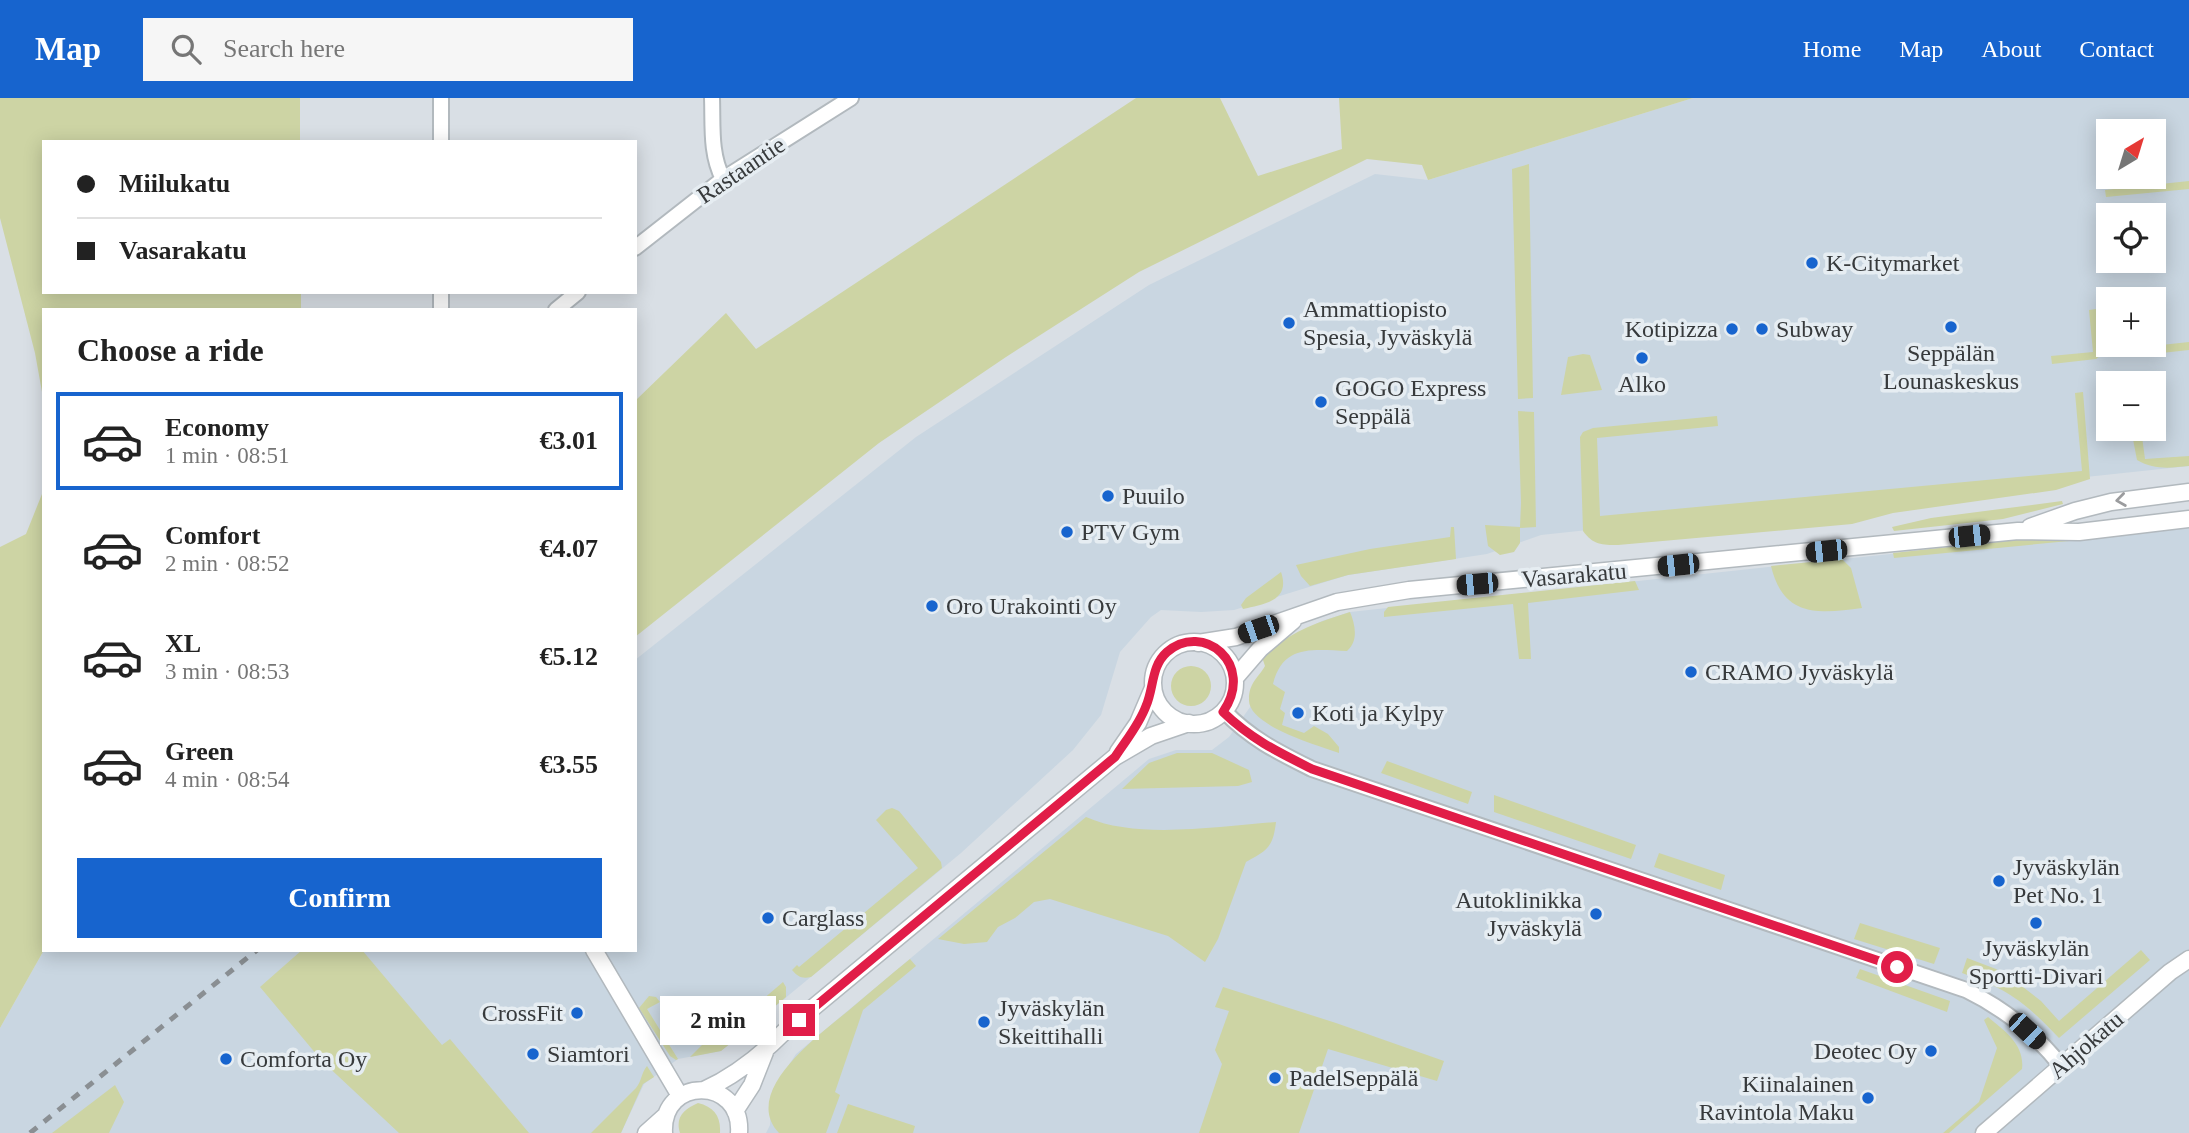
<!DOCTYPE html>
<html lang="en">
<head>
<meta charset="utf-8">
<style>
	:root { --surface:#fff; --page:#f6f6f6; --text:#222; --muted:#767676; --line:#e0e0e0; --accent:#1764ce }
	body { margin:0; font-family:Georgia,serif; background:var(--page); color:var(--text); height:100vh; display:flex; flex-direction:column; font-size:26px; white-space:nowrap }
	* { box-sizing:border-box; margin:0 }
	p { font-size:23px; color:var(--muted) }
	.icon { flex:none; width:38px; height:38px; fill:none; stroke:currentColor; stroke-width:2; stroke-linecap:round; stroke-linejoin:round }
	.map { position:relative; flex:1; overflow:hidden }
	.details { position:absolute; left:42px; top:210px; width:595px; height:644px; display:flex; flex-direction:column; background:var(--surface); border-radius:0px; box-shadow:0 4px 18px #0003 }
	.details>* { flex:none }
	.top-card { position:absolute; left:42px; top:42px; width:595px; height:154px; border-radius:0px; box-shadow:0 4px 18px #0003; display:grid; align-content:center; height:154px; padding:0 35px; background:var(--surface) }
	.needle { width:46px; rotate:38deg }
	.buttons { position:absolute; left:2096px; top:21px; display:grid; gap:14px }
	.buttons a { display:grid; place-items:center; width:70px; height:70px; border-radius:0px; background:var(--surface); box-shadow:0 4px 18px #0003; font-size:35px }
	.end { position:absolute; width:32px; height:32px; margin:-16px; border:9px solid #e11d48; background:#fff; box-shadow:0 0 0 4px #fff }
	.from { border-radius:50% }
	.bubble { position:absolute; height:49px; border-radius:0px; background:var(--surface); box-shadow:0 4px 18px #0003; font-size:23px; font-weight:600; line-height:49px; text-align:center }
	.car { position:absolute; width:21px; height:42px; margin:-21px -10px; border-radius:9px; box-shadow:0 0 5px 2px #0007; background:linear-gradient(#222 24%,#8ab4d8 0 40%,#222 0 76%,#8ab4d8 0 86%,#222 0) }
	.top-card b { display:flex; align-items:center; gap:24px; height:66px; font-size:26px }
	.top-card b+b { border-top:2px solid var(--line) }
	.top-card i { width:18px; height:18px; background:var(--text) }
	ul { padding:0; list-style:none }
	li { display:flex; align-items:center; gap:21px; height:98px; margin:0 14px 10px; padding:0 21px; border:4px solid transparent; border-radius:0px }
	li div { flex:1 }
	li b { display:block; font-size:26px }
	li em { font-style:normal; font-weight:600 }
	li.current { border-color:var(--accent) }
	li>.icon { width:63px; height:63px; stroke-width:1.5 }
	h2 { padding:0 35px; font-size:32px; line-height:84px }
	.cta { display:flex; gap:14px; margin-top:auto; padding:14px 35px }
	.cta a { flex:1; height:80px; border-radius:0px; background:var(--accent); color:#fff; font-size:28px; font-weight:600; line-height:80px; text-align:center }
	header { display:flex; align-items:center; gap:42px; box-sizing:border-box; height:98px; padding:0 35px; background:var(--accent); color:#fff }
	header strong { font-size:33px }
	nav { display:flex; gap:38px; margin-inline-start:auto; font-size:24px }
	.search { width:490px; height:63px; background:var(--page); display:flex; align-items:center; gap:18px; box-sizing:border-box; padding:0 24px; border-radius:0px; color:var(--muted); font-size:26px }
	.map>svg:first-child { display:block }
	.built { fill:#c9d6e1; fill-rule:evenodd }
	.green { fill:#cdd4a4 }
	.lines { fill:none; stroke-linecap:round; stroke-linejoin:round }
	.minor-casing { stroke:#b2b9be; stroke-width:18 }
	.tertiary-casing { stroke:#b2b9be; stroke-width:19 }
	.minor { stroke:#fff; stroke-width:14 }
	.tertiary { stroke:#fff; stroke-width:16 }
	.rail { stroke:#8a8f93; stroke-width:5; stroke-dasharray:9 9; stroke-linecap:butt }
	.oneway { stroke:#9b9c9e }
	.route { stroke:#e11d48; stroke-width:9 }
	.poi-dot { fill:#1764ce; stroke:#e6edf2; stroke-width:2.5 }
	.labels { text-anchor:middle; dominant-baseline:central; stroke-width:7; stroke-linejoin:round; paint-order:stroke }
	.street-label { font-size:24px; fill:#373a3c; stroke:#e6edf2 }
	.poi-label { font-size:24px; fill:#373a3c; stroke:#e6edf2; text-anchor:start }
</style>
</head>
<body>
<header>
<strong>Map</strong>
<div class="search"><svg class="icon" aria-label="search" viewBox="0 0 24 24"><circle cx="10" cy="10" r="6"/><path d="M15 15l6 6"/></svg>Search here</div>
<nav><a>Home</a><a>Map</a><a>About</a><a>Contact</a></nav>
</header>
<div class="map">
<svg width="2189" height="1035" viewBox="0 0 2189 1035">
	<rect width="100%" height="100%" fill="#d9dfe5"/>
	<path class="built" d="M1693 0H2189V368L1541 437 1487 456 1348 477 1234 512 1201 514 1161 512 1151 519 1120 554 1101 617 1073 652 961 755 721 953 678 961 644 986 621 1035H0V930L44 852H635V562L916 339 1149 187 1375 76 1428 82ZM2109 33H2154V79H2109ZM2109 117H2154V163H2109ZM2109 201H2154V247H2109ZM2109 285H2154V331H2109Z
		M2189 424V1035H766L770 1027 772 993 796 956 1149 661 1176 652H1212L1229 639 1255 602 1257 585 1278 545 1322 523 1350 514Z"/>
	<path class="green" d="M0 0H300V44H44V194H301V212H44V305L35 255 0 120Z
		M1136 0H1220L1258 78 1342 51 1339 0H1693L1428 82 1422 67 1367 61 1139 174 1006 259 879 345 635 539V303L726 215 756 251Z
		M1529 66 1533 300 1518 301 1512 71Z
		M2189 83V91L2106 99 2105 92Z
		M2096 211 2100 258 2096 261 2052 266 2051 258 2093 254 2089 212Z
		M2189 244V252L2125 259 2124 251Z
		M1583 256 1590 257 1602 292 1561 297 1568 259Z
		M2083 294 2090 381 2056 392 1893 415 1852 426 1618 447C1602 447 1593 447 1583 433L1580 339 1583 334 1593 330 1717 318 1718 328 1597 340 1600 418 2082 373 2075 295Z
		M1518 313 1534 314 1536 429 1520 430V445L1514 454 1500 457 1488 448 1485 427 1520 429 1521 405Z
		M2131 331H2141L2145 361 2189 358V368C2170 370 2154 372 2137 362Z
		M44 383V852L0 930V449L26 436 42 396Z
		M2062 403 2063 406 2003 421 1894 433 1892 429 1931 420Z
		M1451 429H1454L1456 461 1348 477 1310 488 1301 478 1296 467 1370 451 1450 439Z
		M2068 436 2069 443 1894 460 1893 455Z
		M1842 461 1851 470 1862 510C1818 516 1783 519 1771 468Z
		M1281 474C1291 503 1264 506 1243 511L1241 507 1246 500Z
		M1635 483 1639 492 1528 505 1531 561H1519L1513 506 1384 519V514L1388 509Z
		M1350 514C1355 526 1359 543 1347 553 1313 552 1283 546 1273 586L1285 594 1280 611 1285 615 1282 627 1304 635 1314 628 1328 636 1339 649V655C1318 647 1247 628 1249 601 1249 585 1258 580 1265 568L1262 559C1287 535 1318 524 1350 514Z
		M1171 588a20 20 0 1 1 40 0a20 20 0 1 1-40 0Z
		M1177 655H1212L1249 672 1252 684 1238 688 1122 691 1149 665Z
		M1387 663 1472 694 1468 706 1381 675Z
		M1494 697 1636 747 1631 761 1494 714Z
		M892 710 899 713 941 764 942 770 811 879C802 881 798 879 792 872L797 867 799 869 918 770 876 722 886 712Z
		M1086 719C1137 742 1220 728 1276 724 1273 749 1268 752 1246 764L1218 841 1205 864 1168 838 1050 801 1034 804 1015 820 998 829 987 844 964 846 938 841Z
		M1659 755 1725 777 1721 792 1654 769Z
		M1860 825 1940 850 1934 866 1854 841Z
		M302 852H362L442 947 450 941 529 1035H399L322 963 260 889Z
		M2141 852 2150 862 2059 940C2026 905 2008 891 1962 875L1967 860 1996 871 2023 889 2041 903 2059 923Z
		M910 861 916 868 863 912 835 994 840 997 826 1035H779C740 994 820 936 848 913 869 895 889 878 910 861Z
		M1860 871 1950 903 1947 914 1856 880Z
		M783 884 786 889V899L755 925 748 918 749 913Z
		M1223 889 1336 925 1444 963 1437 983 1328 951 1299 1035H1199L1222 966 1215 952 1229 913 1215 909Z
		M649 898 656 899 660 904 647 911 678 961 676 962 670 958 639 910Z
		M1988 919C2005 933 2025 947 2022 971L1949 1035H1943L1979 1004 1997 950 1984 922Z
		M728 925 742 936 721 953 690 959 722 927Z
		M647 968 654 979 643 986 621 1035H591L636 990C642 983 641 975 647 968Z
		M115 987 124 1004 109 1035H52Z
		M698 1005C714 1009 721 1018 720 1035H680C675 1019 684 1011 698 1005Z
		M848 1006 915 1028 913 1035H837Z"/>
	<g class="lines">
		<defs>
			<path id="minor" d="M441 0V44
				M712 0C713 28 710 56 723 81
				M635 150 723 81 851 0
				M441 194V212
				M556 212 578 194
				M1224 613C1251 641 1278 654 1312 671L1966 892C2003 910 2035 935 2061 968"/>
			<path id="tertiary" d="M2030 429 2075 413 2111 404 2189 394
				M1153 585a41 41 0 1 1 82 0a41 41 0 1 1-82 0Z
				M1198 545 1236 539 1337 504 1409 492 2018 433 2079 434 2189 421
				M1235 580 1260 551 1293 523
				M1118 654 1138 625 1153 590
				M594 852 680 998
				M704 992C735 978 761 957 785 933L1115 659 1151 638 1189 625
				M735 1013 752 987 765 954
				M646 1035 665 1018
				M664 1035C661 977 743 979 739 1035
				M1984 1035 2170 874 2189 861"/>
		</defs>
		<use href="#minor" class="minor-casing"/>
		<use href="#tertiary" class="tertiary-casing"/>
		<use href="#minor" class="minor"/>
		<use href="#tertiary" class="tertiary"/>
		<path class="rail" d="M30 1035 257 852"/>
	</g>
	<defs><path id="oneway-chevron" d="M-2-3.5L2.5 0L-2 3.5" fill="none" stroke-width="1.6" stroke-linecap="round" stroke-linejoin="round" transform="scale(1.75)"/></defs>
	<use class="oneway" href="#oneway-chevron" transform="translate(2121 402) rotate(172)"/>
	<g class="lines">
		<path class="route" d="M799 922 1115 659C1126 642 1139 627 1146 608 1154 590 1151 568 1167 554 1203 523 1256 566 1223 614 1251 641 1278 654 1312 671L1897 869"/>
	</g>
	<g class="poi-dot">
		<circle cx="1812" cy="165" r="7"/>
		<circle cx="1289" cy="225" r="7"/>
		<circle cx="1951" cy="229" r="7"/>
		<circle cx="1732" cy="231" r="7"/>
		<circle cx="1762" cy="231" r="7"/>
		<circle cx="1642" cy="260" r="7"/>
		<circle cx="1321" cy="304" r="7"/>
		<circle cx="1108" cy="398" r="7"/>
		<circle cx="1067" cy="434" r="7"/>
		<circle cx="932" cy="508" r="7"/>
		<circle cx="1691" cy="574" r="7"/>
		<circle cx="1298" cy="615" r="7"/>
		<circle cx="1999" cy="783" r="7"/>
		<circle cx="1596" cy="816" r="7"/>
		<circle cx="768" cy="820" r="7"/>
		<circle cx="2036" cy="825" r="7"/>
		<circle cx="577" cy="915" r="7"/>
		<circle cx="984" cy="924" r="7"/>
		<circle cx="1931" cy="953" r="7"/>
		<circle cx="533" cy="956" r="7"/>
		<circle cx="226" cy="961" r="7"/>
		<circle cx="1275" cy="980" r="7"/>
		<circle cx="1868" cy="1000" r="7"/>
	</g>
	<g class="labels">
		<g class="street-label">
			<text transform="translate(741 72) rotate(-34)">Rastaantie</text>
			<text transform="translate(1574 477) rotate(-5)">Vasarakatu</text>
			<text transform="translate(2086 947) rotate(-41)">Ahjokatu</text>
		</g>
		<g class="poi-label">
			<text x="1826" y="165">K-Citymarket</text>
			<text x="1303" y="211">Ammattiopisto<tspan x="1303" dy="28">Spesia, Jyväskylä</tspan></text>
			<text x="1718" y="231" text-anchor="end">Kotipizza</text>
			<text x="1776" y="231">Subway</text>
			<text x="1951" y="255" text-anchor="middle">Seppälän<tspan x="1951" dy="28">Lounaskeskus</tspan></text>
			<text x="1642" y="286" text-anchor="middle">Alko</text>
			<text x="1335" y="290">GOGO Express<tspan x="1335" dy="28">Seppälä</tspan></text>
			<text x="1122" y="398">Puuilo</text>
			<text x="1081" y="434">PTV Gym</text>
			<text x="946" y="508">Oro Urakointi Oy</text>
			<text x="1705" y="574">CRAMO Jyväskylä</text>
			<text x="1312" y="615">Koti ja Kylpy</text>
			<text x="2013" y="769">Jyväskylän<tspan x="2013" dy="28">Pet No. 1</tspan></text>
			<text x="1582" y="802" text-anchor="end">Autoklinikka<tspan x="1582" dy="28">Jyväskylä</tspan></text>
			<text x="782" y="820">Carglass</text>
			<text x="2036" y="850" text-anchor="middle">Jyväskylän<tspan x="2036" dy="28">Sportti-Divari</tspan></text>
			<text x="998" y="910">Jyväskylän<tspan x="998" dy="28">Skeittihalli</tspan></text>
			<text x="563" y="915" text-anchor="end">CrossFit</text>
			<text x="1917" y="953" text-anchor="end">Deotec Oy</text>
			<text x="547" y="956">Siamtori</text>
			<text x="240" y="961">Comforta Oy</text>
			<text x="1289" y="980">PadelSeppälä</text>
			<text x="1854" y="986" text-anchor="end">Kiinalainen<tspan x="1854" dy="28">Ravintola Maku</tspan></text>
		</g>
	</g>
</svg>
<div class="buttons">
<a><svg class="needle" viewBox="-14 -14 28 28"><path d="M0-13l5 13h-10z" fill="#e53935"/><path d="M0 13l5-13h-10z" fill="#767676"/></svg></a>
<a><svg class="icon" aria-label="locate" viewBox="0 0 24 24"><circle cx="12" cy="12" r="6"/><path d="M12 2v4M12 18v4M2 12h4M18 12h4"/></svg></a>
<a>+</a>
<a>−</a>
</div>
<i class="end from" style="left:1897px;top:869px"></i>
<i class="end" style="left:799px;top:922px"></i>
<div class="bubble" style="left:660px;top:898px;width:116px">2 min</div>
<i class="car" style="left:1969px;top:438px;rotate:84deg"></i>
<i class="car" style="left:1826px;top:453px;rotate:264deg"></i>
<i class="car" style="left:1678px;top:467px;rotate:264deg"></i>
<i class="car" style="left:1477px;top:486px;rotate:265deg"></i>
<i class="car" style="left:1258px;top:531px;rotate:251deg"></i>
<i class="car" style="left:2027px;top:933px;rotate:133deg"></i>
<div class="top-card">
<b><i class="from"></i>Miilukatu</b>
<b><i></i>Vasarakatu</b>
</div>
<section class="details">
<h2>Choose a ride</h2>
<ul>
<li class="current"><svg class="icon" aria-label="car" viewBox="0 0 24 24"><path d="M5 17H2v-5l4-1 3-4h7l3 4 3 1v5h-3M9 17h6M6 11h13"/><circle cx="7" cy="17" r="2"/><circle cx="17" cy="17" r="2"/></svg><div><b>Economy</b><p>1 min · 08:51</p></div><em>€3.01</em></li>
<li><svg class="icon" aria-label="car" viewBox="0 0 24 24"><path d="M5 17H2v-5l4-1 3-4h7l3 4 3 1v5h-3M9 17h6M6 11h13"/><circle cx="7" cy="17" r="2"/><circle cx="17" cy="17" r="2"/></svg><div><b>Comfort</b><p>2 min · 08:52</p></div><em>€4.07</em></li>
<li><svg class="icon" aria-label="car" viewBox="0 0 24 24"><path d="M5 17H2v-5l4-1 3-4h7l3 4 3 1v5h-3M9 17h6M6 11h13"/><circle cx="7" cy="17" r="2"/><circle cx="17" cy="17" r="2"/></svg><div><b>XL</b><p>3 min · 08:53</p></div><em>€5.12</em></li>
<li><svg class="icon" aria-label="car" viewBox="0 0 24 24"><path d="M5 17H2v-5l4-1 3-4h7l3 4 3 1v5h-3M9 17h6M6 11h13"/><circle cx="7" cy="17" r="2"/><circle cx="17" cy="17" r="2"/></svg><div><b>Green</b><p>4 min · 08:54</p></div><em>€3.55</em></li>
</ul>
<div class="cta"><a>Confirm</a></div>
</section>
</div>
</body>
</html>
